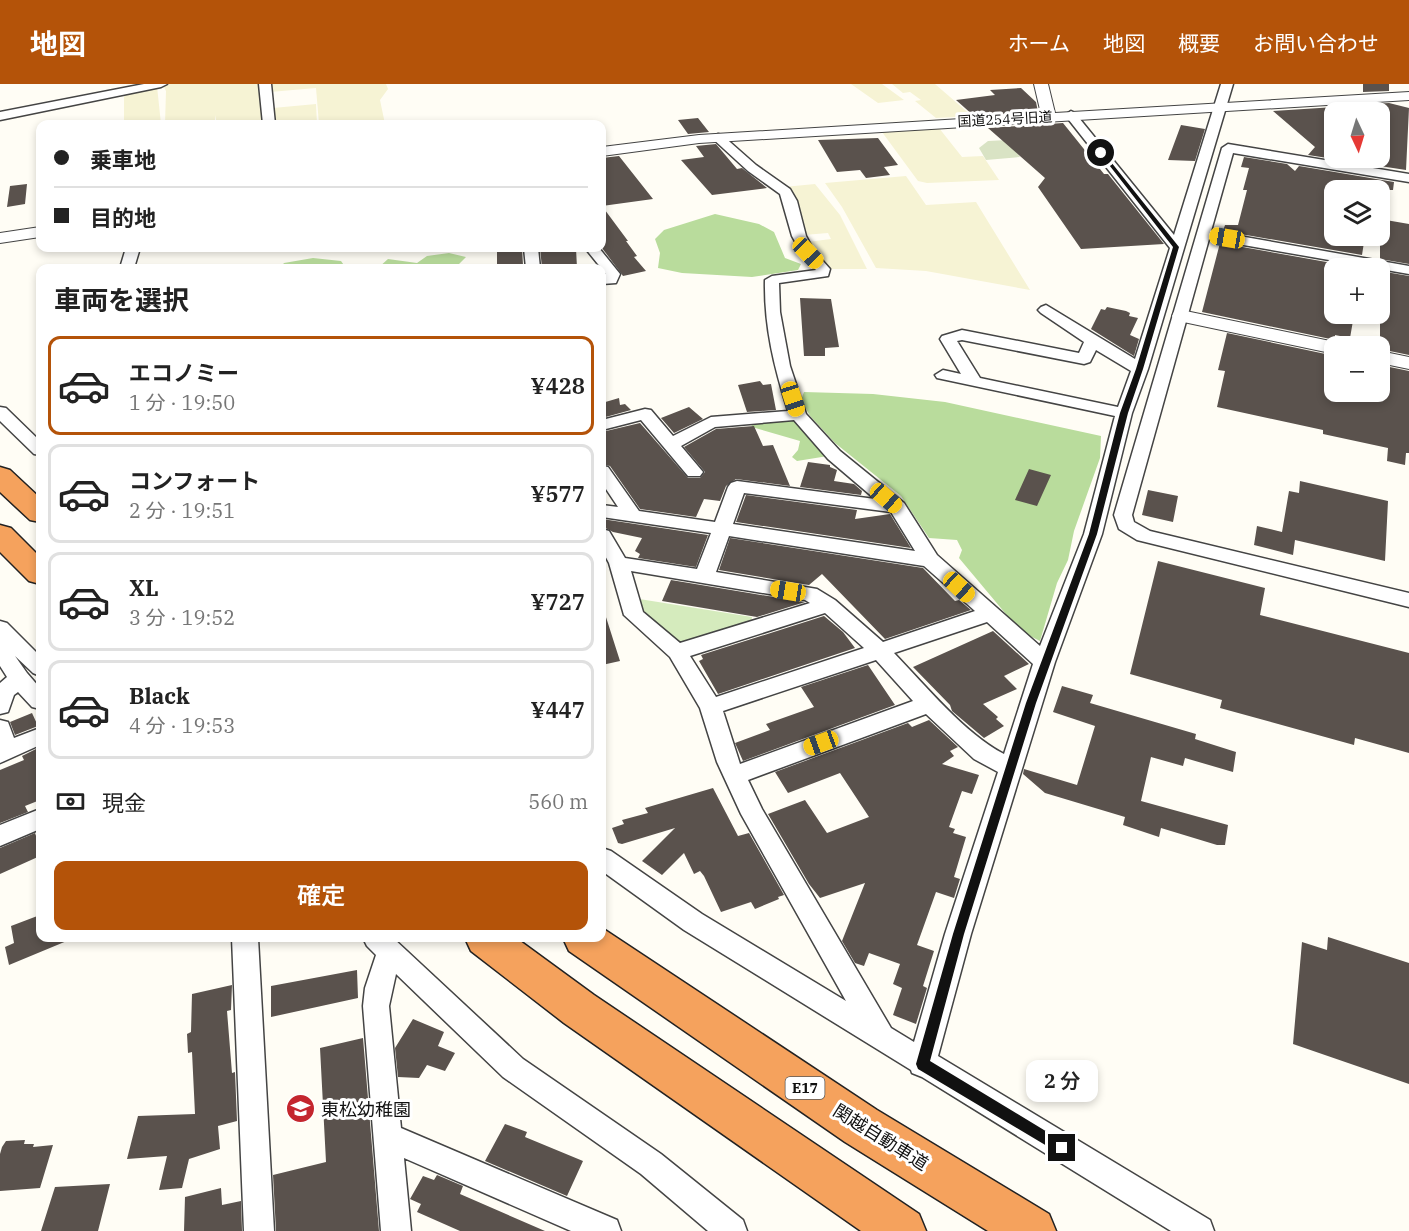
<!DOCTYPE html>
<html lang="ja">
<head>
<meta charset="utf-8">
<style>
	:root { --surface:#fff; --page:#f2f2f2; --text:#222; --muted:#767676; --line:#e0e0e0; --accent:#b45309 }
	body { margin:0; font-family:"IBM Plex Serif","Noto Sans JP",serif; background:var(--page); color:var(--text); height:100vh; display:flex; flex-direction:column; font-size:22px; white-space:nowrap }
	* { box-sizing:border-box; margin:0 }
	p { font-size:20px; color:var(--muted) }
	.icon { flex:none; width:33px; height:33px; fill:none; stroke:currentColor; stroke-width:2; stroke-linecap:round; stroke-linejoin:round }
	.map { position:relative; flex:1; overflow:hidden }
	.side { position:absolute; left:36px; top:180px; width:570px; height:678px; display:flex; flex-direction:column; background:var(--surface); border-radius:12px; box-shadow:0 3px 9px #0003 }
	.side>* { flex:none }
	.hud { position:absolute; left:36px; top:36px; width:570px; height:132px; border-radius:12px; box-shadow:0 3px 9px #0003; display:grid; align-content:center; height:132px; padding:0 18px; background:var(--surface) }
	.needle { width:39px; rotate:176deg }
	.fabs { position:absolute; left:1324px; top:18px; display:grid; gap:12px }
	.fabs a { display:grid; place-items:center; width:66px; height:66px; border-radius:12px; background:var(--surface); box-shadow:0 3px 9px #0003; font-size:30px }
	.end { position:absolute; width:27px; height:27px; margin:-14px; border:8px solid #111; background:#fff; box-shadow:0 0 0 3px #fff }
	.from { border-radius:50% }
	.bubble { position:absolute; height:42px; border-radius:12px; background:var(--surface); box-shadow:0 3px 9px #0003; font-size:20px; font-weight:600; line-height:42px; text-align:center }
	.car { position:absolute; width:18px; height:36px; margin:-18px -9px; border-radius:8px; box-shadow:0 0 4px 2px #0007; background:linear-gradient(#f5c518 24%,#345 0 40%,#f5c518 0 76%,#345 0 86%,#f5c518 0) }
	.hud b { display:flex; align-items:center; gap:21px; height:57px; font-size:22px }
	.hud b+b { border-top:2px solid var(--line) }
	.hud i { width:15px; height:15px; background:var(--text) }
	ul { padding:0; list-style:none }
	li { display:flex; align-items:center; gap:18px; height:99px; margin:0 12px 9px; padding:0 6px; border:3px solid var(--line); border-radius:12px }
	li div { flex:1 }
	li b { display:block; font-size:22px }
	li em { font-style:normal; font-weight:600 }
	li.selected { border-color:var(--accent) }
	li>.icon { width:54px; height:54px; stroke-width:1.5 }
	h2 { padding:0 18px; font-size:27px; line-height:72px }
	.pay { display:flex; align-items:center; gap:15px; height:66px; padding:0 18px; font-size:22px }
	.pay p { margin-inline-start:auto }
	.button { display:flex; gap:12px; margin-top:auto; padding:12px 18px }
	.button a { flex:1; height:69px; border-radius:12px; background:var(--accent); color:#fff; font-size:24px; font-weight:600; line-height:69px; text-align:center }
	header { display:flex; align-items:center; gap:36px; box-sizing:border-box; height:84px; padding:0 30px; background:var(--accent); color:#fff }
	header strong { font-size:28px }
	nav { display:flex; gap:33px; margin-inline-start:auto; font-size:21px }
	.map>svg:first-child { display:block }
	.farmland { fill:#f6f3d4 }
	.green { fill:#d5ebbd }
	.forest { fill:#b9dc9c }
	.cemetery { fill:#d9e3c4 }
	.building { fill:#5a524d }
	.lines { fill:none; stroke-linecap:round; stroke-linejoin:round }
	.minor-casing { stroke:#444; stroke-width:3 }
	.tertiary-casing { stroke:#444; stroke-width:2 }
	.motorway-casing { stroke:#222; stroke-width:3 }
	.minor { fill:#fff; fill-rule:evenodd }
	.tertiary { fill:#fff; fill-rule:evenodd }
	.motorway { fill:#f5a25d; fill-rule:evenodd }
	.route { fill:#111 }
	.labels { text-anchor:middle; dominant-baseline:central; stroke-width:6; stroke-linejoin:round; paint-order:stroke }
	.far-street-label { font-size:14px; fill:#111; stroke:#fff }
	.shield { fill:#fff; stroke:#585858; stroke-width:1.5 }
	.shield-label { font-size:14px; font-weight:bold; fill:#111 }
	.near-poi-label { font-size:18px; fill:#111; stroke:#fff; text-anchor:start }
	.near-street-label { font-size:18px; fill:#111; stroke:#fff }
</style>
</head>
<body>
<header>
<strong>地図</strong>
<nav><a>ホーム</a><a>地図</a><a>概要</a><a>お問い合わせ</a></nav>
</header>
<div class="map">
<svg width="1409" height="1147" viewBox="0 0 1409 1147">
	<rect width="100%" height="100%" fill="#fffdf5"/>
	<path class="farmland" d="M170 0H262L264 40H217L215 31V40H165L166 7 163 1Z
		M270 0H386L388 5 380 16 385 40H319L316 4 270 8Z
		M851 0H882L904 16 878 19Z
		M892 0H935L972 32 936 34 915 17 921 16 910 8 903 9Z
		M157 2 161 40H124V9Z
		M316 20 317 40H272L273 24Z
		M939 44 962 73 983 72 999 96 927 99 918 97 882 48Z
		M906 92 926 121 976 118 1030 206 926 187 876 184 842 123 825 99Z
		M815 100 840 131 867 185H828L807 158 831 155 828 149 804 151 784 103Z"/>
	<path class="green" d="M633 514 752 533 751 538 680 558 651 540Z"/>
	<path class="forest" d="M715 130 759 140 774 148 785 174 801 180 798 186 752 193 682 189 658 184 660 169 655 155 664 146Z
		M449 169 466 173 455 184H378L388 175 417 179 427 172Z
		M313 174 341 177 346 184H280L284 179Z
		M804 308 873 310 945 318 1101 352 1100 374 1074 447 1068 476 1057 499 1040 557 1020 547 959 474 962 466 957 456 929 454 901 412 835 359 810 332 801 316Z
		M793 334 828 372 797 377 792 373 798 366 800 357 752 343 751 338Z"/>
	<path class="cemetery" d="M1007 56 1020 73 986 76 979 64 988 57Z"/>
	<path class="building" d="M1363 0H1389V7L1363 8Z
		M1021 4 1036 18 1038 28 974 32 956 16 995 11 990 6Z
		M1389 19 1409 24 1406 86 1308 71 1315 63 1273 27 1335 23V74H1380V28H1382L1373 20Z
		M698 34 709 48 688 50 678 36Z
		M1063 39 1104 90H1108L1164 160 1081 165 1038 103 1045 94 988 44Z
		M1181 41 1205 45 1195 77 1168 76Z
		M878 54 898 81 884 83 890 91 866 94 860 86 837 88 818 56Z
		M716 60 737 85 742 84 767 104 712 111 681 76 704 73 696 62Z
		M619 72 653 115 602 122 628 157H626L637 172 634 173 646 187 623 192 602 164V74Z
		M1244 73 1287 80 1295 87 1299 82 1394 98 1393 106H1335V152H1365L1362 171 1223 147 1225 141H1238L1247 106H1243L1249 84 1241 83Z
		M27 100 25 120 7 123 10 102Z
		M1380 135 1409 140V180L1380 175Z
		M1220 159 1360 184H1335V231H1354L1350 254 1335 251V256L1202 228Z
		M497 164H522L523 181 497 183Z
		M540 164H576L577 184H542Z
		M1380 187 1409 192V271L1380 265Z
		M800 214 831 215 839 263 825 264V272H804Z
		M1107 223 1126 227 1130 229 1129 232 1138 234 1130 251 1139 255 1134 272 1091 245 1101 225 1105 226Z
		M1227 249 1335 272V308H1380V281L1409 287V369H1406L1405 381 1387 377 1388 364 1323 350V346L1217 323 1225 287 1218 286Z
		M760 297 763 301 771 300 776 326 747 328 738 301Z
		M619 314 620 321 625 320 631 326 602 334V319Z
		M689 323 703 335 674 349 661 334Z
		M640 339 688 394H700L705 388 684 363 716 345 754 342 763 362 773 361 790 402 736 395 726 402 720 417 704 415 696 433 640 425 610 382 602 380V348Z
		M808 378 830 381V383L837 386 834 397 854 400 862 407 861 411 800 403Z
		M1029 385 1051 391 1037 422 1015 416Z
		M1300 397 1388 417 1385 477 1295 456 1293 471 1254 461 1257 442 1282 448 1289 407 1299 409Z
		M1148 406 1178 412 1173 438 1142 431Z
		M746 411 857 426 855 435 890 430 911 464 736 438Z
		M602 435 708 451 696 483 638 474 640 470 635 467 642 454 613 448 602 442Z
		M730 454 923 484 955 517 959 516 971 526 885 555 822 490 809 501 719 486Z
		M1158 477 1265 504 1260 531 1409 569V669L1355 654 1354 661 1220 624 1222 616 1130 590Z
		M671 496 804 518H805L757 533 662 517Z
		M602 530H605L620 577 602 581Z
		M824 532 843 548 855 564 718 610 699 577 703 575 701 571Z
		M993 547 1029 580 1004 592 1017 605 983 620 998 633 996 635 1004 642 984 654 952 627 950 621 913 583Z
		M868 581 895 621 743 677 735 659 770 646 766 640 814 623 801 603Z
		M1062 602 1093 611 1090 619 1196 650 1195 655 1236 668 1233 688 1185 674 1183 682 1151 673 1141 717 1228 741 1225 761H1217L1161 744 1159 753 1123 741 1125 733 1045 709 1023 690 1024 685 1077 701 1095 642 1053 628Z
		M32 629 38 642 15 651 10 638Z
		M929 636 958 663 950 667 954 672 942 680 979 691 972 710 962 707 949 743 955 745 953 749 966 753 954 793 960 795 954 814 936 808 917 861 934 867 923 902 927 904 916 940 893 931 902 904 893 900 900 880 869 869 864 882 855 879 842 857 865 799 820 814 809 800 768 730 805 716 827 749 869 733 840 689 788 709 775 688 908 639 912 643Z
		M40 663V716L25 722 28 728 0 739V686L24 676 22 672Z
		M713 704 738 752 749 749 784 811 778 813 779 815 755 825 751 818 721 828 704 792 700 787 694 790 684 769 662 791 642 777 675 744 622 760 618 759 612 744 624 740 622 736 648 729 645 724Z
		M35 749 40 763V772L0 790V764Z
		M40 831V854H74L9 881 5 863 14 859 11 842Z
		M1328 853 1409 879V1000L1293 960 1302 858 1327 866Z
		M357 886 358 914 271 933V902Z
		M232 901 231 926 227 927 232 989 235 988 237 1037 218 1042 220 1065 189 1075 182 1104 159 1106 167 1072 127 1075 138 1032 195 1030 192 968 188 969 187 950 191 948 192 910Z
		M413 935 444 948 438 962 455 969 445 987 427 981 419 994 398 993 395 964Z
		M363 954 379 1147H276L273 1091 326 1078 320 964Z
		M505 1040 527 1048 525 1053 583 1077 567 1112 485 1077Z
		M25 1056 24 1060H34L33 1063 53 1061 40 1104 0 1107V1070L2 1063 6 1057Z
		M437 1091 463 1102 460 1110 545 1147H460L417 1128 421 1120 410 1115 423 1092 434 1096Z
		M110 1100 98 1147H41L55 1103Z
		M221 1104 222 1121 241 1117 242 1147H184L185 1113Z"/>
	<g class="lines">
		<defs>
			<path id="minor" d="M144 0H167L161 3 0 36V28Z
				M259 0H271L275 40H263Z
				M1221 0H1233L1148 285 1132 329 1102 450 1055 578 971 850 938 972 1210 1136 1214 1147H1171L922 993 912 989 911 986 684 846 602 787V764L611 767 702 830 846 917 741 730 717 678 700 624 670 573 624 531 609 479 602 466V445L609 447 625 474 697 485 711 449 602 433V421L618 423 602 399V382L608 383 639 427 715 438 728 403 731 399 737 397 875 415 828 375 794 336 715 343 681 362 703 388 700 392H688L641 336 602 346V336L645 325 651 326 673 352 711 333 788 327C774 283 764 242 765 196L772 192 816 186 803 172 792 152 780 110 748 87 712 54 718 50 722 51 756 81 790 105 797 117 806 152 814 167 830 185 828 192 779 199 780 228 790 282 806 330 840 367 904 419 937 471 1040 562 1084 450 1115 332 937 294 935 291 943 286 961 290 940 255 942 252 962 246 1079 269 1084 258 1041 229 1038 226 1041 223 1046 221 1135 275 1170 164 1065 31 1071 27 1075 29 1174 151ZM962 256 1084 280 1090 278 1096 266 1131 287 1118 323 980 294 957 257ZM744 409 891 428 915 467 733 440ZM729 452 924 482 975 527 883 558 835 516 817 505 716 488ZM631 487 805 516 810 519 680 559 643 528ZM825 529 864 564 716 613 690 572ZM987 538 1033 580 1004 670C965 650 925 601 894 569ZM876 576 913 617 740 680 723 627ZM926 630 974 675 998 688 945 850 914 958 891 944 762 725 748 696Z
				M1228 60 1409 90V98L1233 69 1211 147 1409 182V190L1209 155 1132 431 1134 438 1150 447 1409 509V523L1137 456 1119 445 1114 431 1222 64Z
				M126 164H140L134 184H120Z
				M524 164H538L540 184H526Z
				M585 164H599L620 190 616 199 602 200V192L606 190Z
				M0 323 6 324 40 357V371L34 370 0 337Z
				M0 537 7 539 40 572V592L33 589 15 572 27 589 40 604V625L32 623 18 608 14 611 8 628 0 630V599L7 593 0 582Z
				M0 636 8 638 14 654 40 644V661L0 679Z
				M40 725V745L0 762V741Z
				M232 854H258L274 1147H244Z
				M363 854H393L523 975 661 1070 743 1136 747 1147H708L641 1090 503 993 396 890 389 922 401 1044 617 1136 621 1147H571L404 1074 411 1147H381L363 922 365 904 376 871 367 862Z"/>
			<path id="tertiary" d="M1034 0H1048L1055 29 1409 8V16L699 59 602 72V63L699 51 1041 30Z
				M40 143V153L0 159V149Z
				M1181 226 1335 258 1344 262H1335V270L1174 236 1172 232 1174 228Z
				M1380 267 1409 273V285L1380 279Z"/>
			<path id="motorway" d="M0 383 10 386 40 414V438L30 436 0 408Z
				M0 441 11 444 40 473V500L29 497 0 468Z
				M602 844 877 1026 1049 1130 1056 1147H988L845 1058 569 867 563 854H602Z
				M465 854H516L594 911 919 1130 926 1147H861L564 939 471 867Z"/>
		</defs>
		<use href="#minor" class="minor-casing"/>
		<use href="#tertiary" class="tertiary-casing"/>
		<use href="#motorway" class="motorway-casing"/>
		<use href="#minor" class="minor"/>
		<use href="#tertiary" class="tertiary"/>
		<use href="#motorway" class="motorway"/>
	</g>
	<path class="route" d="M1099 68H1103L1179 163 1143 285 1128 329 1097 450 1036 619 964 850 930 977 1067 1060 1069 1064 1067 1069 1062 1071 918 985 916 980 953 850 1026 619 1089 450 1120 329 1136 285 1173 163Z"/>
	<defs>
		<symbol id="school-disc" viewBox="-11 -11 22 22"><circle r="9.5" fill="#c4262e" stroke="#fff"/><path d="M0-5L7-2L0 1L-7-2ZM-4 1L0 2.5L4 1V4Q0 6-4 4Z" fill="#fff"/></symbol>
	</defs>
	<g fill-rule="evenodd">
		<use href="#school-disc" x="284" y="1008" width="33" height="33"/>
	</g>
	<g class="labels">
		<g class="far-street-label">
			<text transform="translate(1005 35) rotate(-3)">国道254号旧道</text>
		</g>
		<rect class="shield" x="785.5" y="993" width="39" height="22" rx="4.5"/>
		<g class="shield-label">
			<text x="805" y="1004">E17</text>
		</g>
		<g class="near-poi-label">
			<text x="321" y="1025">東松幼稚園</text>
		</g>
		<g class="near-street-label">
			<text transform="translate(881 1053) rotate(32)">関越自動車道</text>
		</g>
	</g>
</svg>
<div class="fabs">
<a><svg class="needle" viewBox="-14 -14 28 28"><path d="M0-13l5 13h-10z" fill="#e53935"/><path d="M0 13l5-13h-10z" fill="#767676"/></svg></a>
<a><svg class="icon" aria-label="layers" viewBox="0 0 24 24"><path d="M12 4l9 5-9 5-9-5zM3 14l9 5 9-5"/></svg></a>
<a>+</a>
<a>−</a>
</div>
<i class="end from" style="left:1101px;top:69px"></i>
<i class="end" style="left:1062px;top:1064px"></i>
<div class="bubble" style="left:1026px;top:976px;width:72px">2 分</div>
<i class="car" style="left:1227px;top:154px;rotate:280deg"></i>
<i class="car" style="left:808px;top:169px;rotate:136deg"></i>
<i class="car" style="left:793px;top:315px;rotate:162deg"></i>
<i class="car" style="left:886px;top:414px;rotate:131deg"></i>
<i class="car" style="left:959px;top:503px;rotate:132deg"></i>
<i class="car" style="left:788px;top:507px;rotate:279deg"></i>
<i class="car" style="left:821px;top:659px;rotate:250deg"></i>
<div class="hud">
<b><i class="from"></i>乗車地</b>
<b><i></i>目的地</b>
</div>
<section class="side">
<h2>車両を選択</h2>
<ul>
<li class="selected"><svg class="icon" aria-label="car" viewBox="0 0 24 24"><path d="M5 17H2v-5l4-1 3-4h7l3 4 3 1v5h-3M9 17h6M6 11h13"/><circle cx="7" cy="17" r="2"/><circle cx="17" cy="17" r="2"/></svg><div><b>エコノミー</b><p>1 分 · 19:50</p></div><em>¥428</em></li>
<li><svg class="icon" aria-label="car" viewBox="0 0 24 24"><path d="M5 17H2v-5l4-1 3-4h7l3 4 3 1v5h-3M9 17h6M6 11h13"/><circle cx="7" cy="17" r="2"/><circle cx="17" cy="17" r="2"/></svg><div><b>コンフォート</b><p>2 分 · 19:51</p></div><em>¥577</em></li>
<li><svg class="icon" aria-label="car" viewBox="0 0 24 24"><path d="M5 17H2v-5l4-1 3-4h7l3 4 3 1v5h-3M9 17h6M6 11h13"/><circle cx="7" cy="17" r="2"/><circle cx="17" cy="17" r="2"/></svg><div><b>XL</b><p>3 分 · 19:52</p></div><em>¥727</em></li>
<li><svg class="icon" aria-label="car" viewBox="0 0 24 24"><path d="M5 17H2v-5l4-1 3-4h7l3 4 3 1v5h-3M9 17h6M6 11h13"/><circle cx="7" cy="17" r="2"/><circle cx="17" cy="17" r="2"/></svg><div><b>Black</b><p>4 分 · 19:53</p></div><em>¥447</em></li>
</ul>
<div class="pay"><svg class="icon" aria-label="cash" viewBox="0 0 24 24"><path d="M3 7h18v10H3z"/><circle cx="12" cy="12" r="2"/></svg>現金<p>560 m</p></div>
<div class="button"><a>確定</a></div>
</section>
</div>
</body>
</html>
